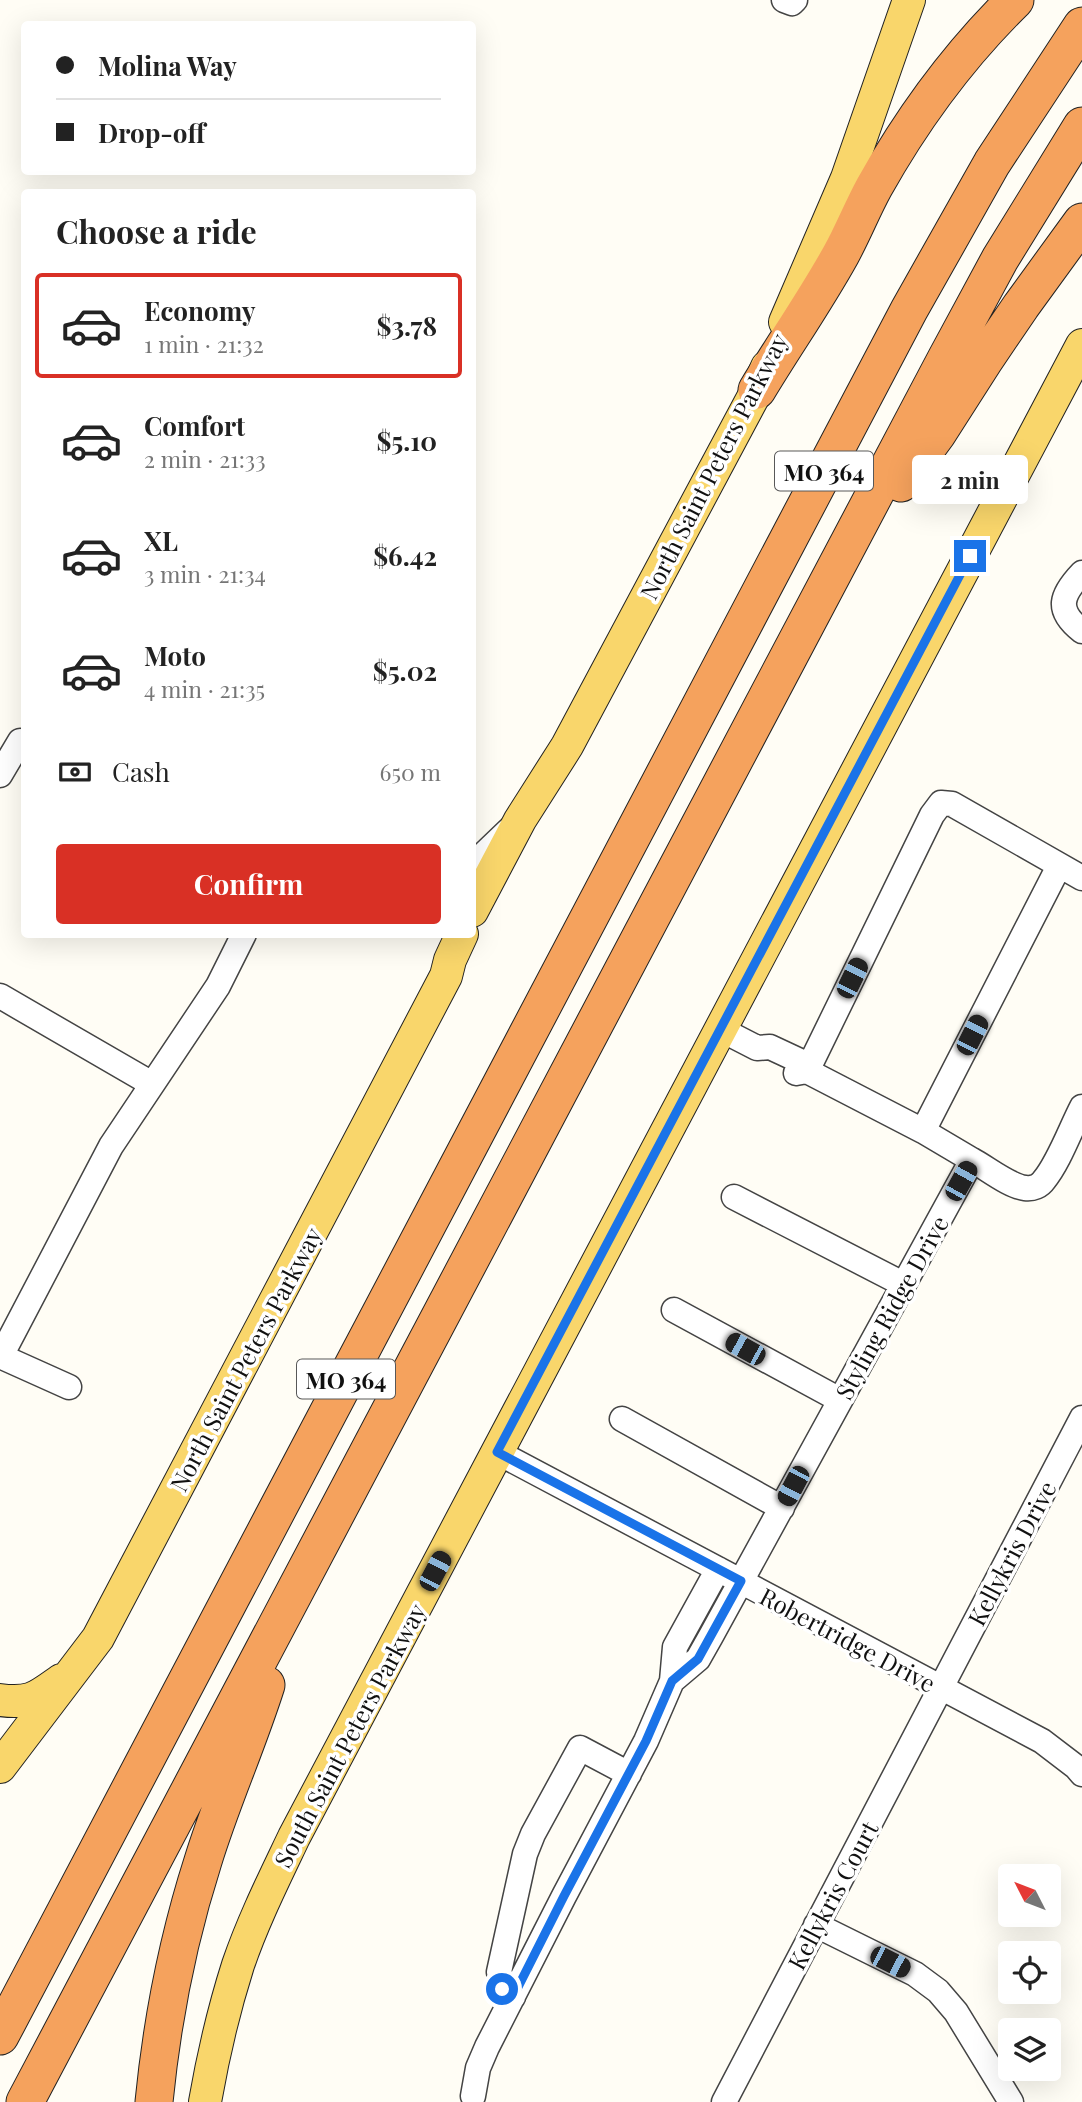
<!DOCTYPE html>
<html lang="en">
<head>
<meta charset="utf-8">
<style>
	:root { --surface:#fff; --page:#f6f6f6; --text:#222; --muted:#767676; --line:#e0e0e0; --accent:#d93025 }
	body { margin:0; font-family:"Playfair Display",serif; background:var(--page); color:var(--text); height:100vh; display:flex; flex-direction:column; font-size:26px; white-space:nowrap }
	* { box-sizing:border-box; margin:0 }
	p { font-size:23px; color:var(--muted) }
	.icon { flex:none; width:38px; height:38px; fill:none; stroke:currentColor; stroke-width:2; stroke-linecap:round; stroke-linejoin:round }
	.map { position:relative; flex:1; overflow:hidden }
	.side { position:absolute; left:21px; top:189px; width:455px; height:749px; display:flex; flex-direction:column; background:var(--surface); border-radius:7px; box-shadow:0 7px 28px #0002 }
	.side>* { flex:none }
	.top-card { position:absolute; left:21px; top:21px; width:455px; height:154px; border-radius:7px; box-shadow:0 7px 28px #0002; display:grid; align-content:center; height:154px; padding:0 35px; background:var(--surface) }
	.needle { width:46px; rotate:312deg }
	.controls { position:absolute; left:998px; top:1864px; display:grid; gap:14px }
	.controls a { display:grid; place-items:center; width:63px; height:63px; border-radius:7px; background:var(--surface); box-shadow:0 7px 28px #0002; font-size:35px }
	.end { position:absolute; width:32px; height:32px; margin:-16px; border:9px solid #1a73e8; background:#fff; box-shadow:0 0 0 4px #fff }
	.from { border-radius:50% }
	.bubble { position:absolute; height:49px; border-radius:7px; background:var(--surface); box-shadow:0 7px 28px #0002; font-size:23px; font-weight:700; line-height:49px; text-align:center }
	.car { position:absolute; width:21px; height:42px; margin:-21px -10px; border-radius:9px; box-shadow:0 0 5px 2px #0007; background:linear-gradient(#222 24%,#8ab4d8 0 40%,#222 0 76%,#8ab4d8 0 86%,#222 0) }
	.top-card b { display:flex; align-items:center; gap:24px; height:66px; font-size:26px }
	.top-card b+b { border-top:2px solid var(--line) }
	.top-card i { width:18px; height:18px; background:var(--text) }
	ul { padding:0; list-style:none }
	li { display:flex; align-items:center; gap:21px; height:105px; margin:0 14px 10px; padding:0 21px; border:4px solid transparent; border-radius:7px }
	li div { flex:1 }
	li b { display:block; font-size:26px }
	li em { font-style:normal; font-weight:700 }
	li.on { border-color:var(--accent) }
	li>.icon { width:63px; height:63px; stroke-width:1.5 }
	h2 { padding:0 35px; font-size:32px; line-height:84px }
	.pay { display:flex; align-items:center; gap:18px; height:77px; padding:0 35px; font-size:26px }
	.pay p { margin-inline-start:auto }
	.cta { display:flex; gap:14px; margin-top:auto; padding:14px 35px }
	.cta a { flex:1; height:80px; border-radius:7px; background:var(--accent); color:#fff; font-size:28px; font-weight:700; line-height:80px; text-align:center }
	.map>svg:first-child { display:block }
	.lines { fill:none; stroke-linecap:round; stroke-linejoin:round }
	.minor-casing { stroke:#444; stroke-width:27 }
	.major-casing { stroke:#222; stroke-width:34 }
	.highway-casing { stroke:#222; stroke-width:39 }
	.minor { stroke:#fff; stroke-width:24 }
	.major { stroke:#f9d66b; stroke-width:32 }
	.highway { stroke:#f5a25d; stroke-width:37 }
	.route { stroke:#1a73e8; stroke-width:9 }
	.labels { text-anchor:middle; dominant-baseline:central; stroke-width:7; stroke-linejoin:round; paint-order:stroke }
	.shield { fill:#fff; stroke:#585858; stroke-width:2 }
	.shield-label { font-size:23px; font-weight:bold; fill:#111 }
	.street-label { font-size:24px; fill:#111; stroke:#fff }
</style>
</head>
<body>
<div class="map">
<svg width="1082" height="2102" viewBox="0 0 1082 2102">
	<rect width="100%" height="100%" fill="#fffdf5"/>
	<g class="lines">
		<defs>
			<path id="minor" d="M784 0 792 3 795 0
				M1082 573C1061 595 1055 610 1082 631
				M0 775 20 741 24 744
				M472 862 485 853 509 830
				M0 996 152 1084
				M796 1073 807 1071 932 815 941 803 952 804 1082 878
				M923 1131 1059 866
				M972 1160C987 1168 1009 1186 1025 1188 1033 1189 1040 1186 1044 1180 1059 1162 1071 1128 1082 1107
				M734 1197 903 1284
				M674 1310 840 1400
				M0 1356 69 1387
				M1 1356 111 1146 218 986 244 934
				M622 1419 782 1508
				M497 1452 1042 1741 1076 1767 1082 1774
				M672 1681 698 1659 711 1636 972 1160 923 1131 807 1071 800 1061 770 1047 757 1048 720 1029
				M816 1925 915 1974 938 1991 956 2012 1011 2102
				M513 1997 502 1989 499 1972 525 1854 533 1834 580 1748 629 1774
				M473 2096 478 2068 487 2047 564 1896 646 1741 672 1681 675 1647 718 1569
				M724 2102 1082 1418"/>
			<path id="major" d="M785 322 847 178 909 0
				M472 911 520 820 567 746 757 390 767 367
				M0 1700C31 1704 37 1697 61 1680
				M0 1767 98 1638 446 976 450 960 462 934
				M205 2102C213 2056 224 2009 238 1965 253 1921 274 1879 294 1837L1082 345"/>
			<path id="highway" d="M757 390C784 345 815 301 841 254 853 232 862 209 874 187 912 119 959 55 1015 0
				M901 483 937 434 985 359 1021 306 1082 222
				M0 2036 909 310 992 163 1082 26
				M25 2102 946 359 1000 259 1082 126
				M154 2102C162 2021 178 1939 203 1861 221 1802 247 1745 266 1685"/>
		</defs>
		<use href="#minor" class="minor-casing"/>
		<use href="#major" class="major-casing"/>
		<use href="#highway" class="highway-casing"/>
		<use href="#minor" class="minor"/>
		<use href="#major" class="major"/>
		<use href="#highway" class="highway"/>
	</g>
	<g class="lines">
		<path class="route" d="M502 1989 513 1997 564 1896 646 1741 672 1681 698 1659 741 1581 497 1452 970 556"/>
	</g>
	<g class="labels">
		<g class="shield">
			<rect x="775" y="451.5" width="98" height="39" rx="5"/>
			<rect x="297" y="1359.5" width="98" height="39" rx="5"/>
		</g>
		<g class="shield-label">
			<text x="824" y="471">MO 364</text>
			<text x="346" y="1379">MO 364</text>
		</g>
		<g class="street-label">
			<text transform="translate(713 466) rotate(-63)">North Saint Peters Parkway</text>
			<text transform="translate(891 1307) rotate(-61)">Styling Ridge Drive</text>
			<text transform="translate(245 1359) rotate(-62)">North Saint Peters Parkway</text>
			<text transform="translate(1011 1553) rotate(-62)">Kellykris Drive</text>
			<text transform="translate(848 1639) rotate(28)">Robertridge Drive</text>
			<text transform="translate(349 1735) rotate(-62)">South Saint Peters Parkway</text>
			<text transform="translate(832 1895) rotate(-62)">Kellykris Court</text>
		</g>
	</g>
</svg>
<div class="controls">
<a><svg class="needle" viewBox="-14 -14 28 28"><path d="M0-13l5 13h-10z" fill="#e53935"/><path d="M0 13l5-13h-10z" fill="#767676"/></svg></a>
<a><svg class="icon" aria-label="locate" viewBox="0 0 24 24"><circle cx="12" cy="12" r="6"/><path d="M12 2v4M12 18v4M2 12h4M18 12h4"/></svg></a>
<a><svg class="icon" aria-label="layers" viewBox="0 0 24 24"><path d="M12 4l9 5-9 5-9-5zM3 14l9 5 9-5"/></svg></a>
</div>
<i class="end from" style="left:502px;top:1989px"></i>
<i class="end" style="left:970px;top:556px"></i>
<div class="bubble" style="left:912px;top:455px;width:116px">2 min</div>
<i class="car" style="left:852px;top:978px;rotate:26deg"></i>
<i class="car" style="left:972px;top:1035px;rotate:27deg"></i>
<i class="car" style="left:961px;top:1181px;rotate:29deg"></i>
<i class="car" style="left:745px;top:1349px;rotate:299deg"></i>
<i class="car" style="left:793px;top:1486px;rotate:208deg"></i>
<i class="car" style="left:435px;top:1571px;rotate:28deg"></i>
<i class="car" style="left:890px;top:1962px;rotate:117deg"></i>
<div class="top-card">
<b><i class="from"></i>Molina Way</b>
<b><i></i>Drop-off</b>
</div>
<section class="side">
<h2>Choose a ride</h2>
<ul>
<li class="on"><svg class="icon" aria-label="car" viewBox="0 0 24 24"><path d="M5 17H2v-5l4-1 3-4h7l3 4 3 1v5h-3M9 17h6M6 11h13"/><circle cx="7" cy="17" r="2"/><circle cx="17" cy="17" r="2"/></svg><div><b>Economy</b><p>1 min · 21:32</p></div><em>$3.78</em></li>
<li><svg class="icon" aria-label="car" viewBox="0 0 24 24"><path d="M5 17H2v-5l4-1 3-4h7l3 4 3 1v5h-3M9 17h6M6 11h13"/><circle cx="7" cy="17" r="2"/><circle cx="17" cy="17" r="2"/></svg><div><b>Comfort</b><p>2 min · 21:33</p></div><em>$5.10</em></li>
<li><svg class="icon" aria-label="car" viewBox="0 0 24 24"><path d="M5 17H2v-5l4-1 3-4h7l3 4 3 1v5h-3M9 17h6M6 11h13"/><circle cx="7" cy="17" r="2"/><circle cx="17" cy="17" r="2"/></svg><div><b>XL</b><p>3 min · 21:34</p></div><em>$6.42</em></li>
<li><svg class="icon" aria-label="car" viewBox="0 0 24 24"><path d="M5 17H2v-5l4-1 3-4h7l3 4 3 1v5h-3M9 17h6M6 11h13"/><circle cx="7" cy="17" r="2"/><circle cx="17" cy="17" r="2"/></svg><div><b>Moto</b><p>4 min · 21:35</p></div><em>$5.02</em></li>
</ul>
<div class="pay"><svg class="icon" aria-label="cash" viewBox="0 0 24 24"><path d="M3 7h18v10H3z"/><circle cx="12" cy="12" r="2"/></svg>Cash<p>650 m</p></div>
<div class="cta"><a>Confirm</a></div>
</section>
</div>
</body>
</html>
